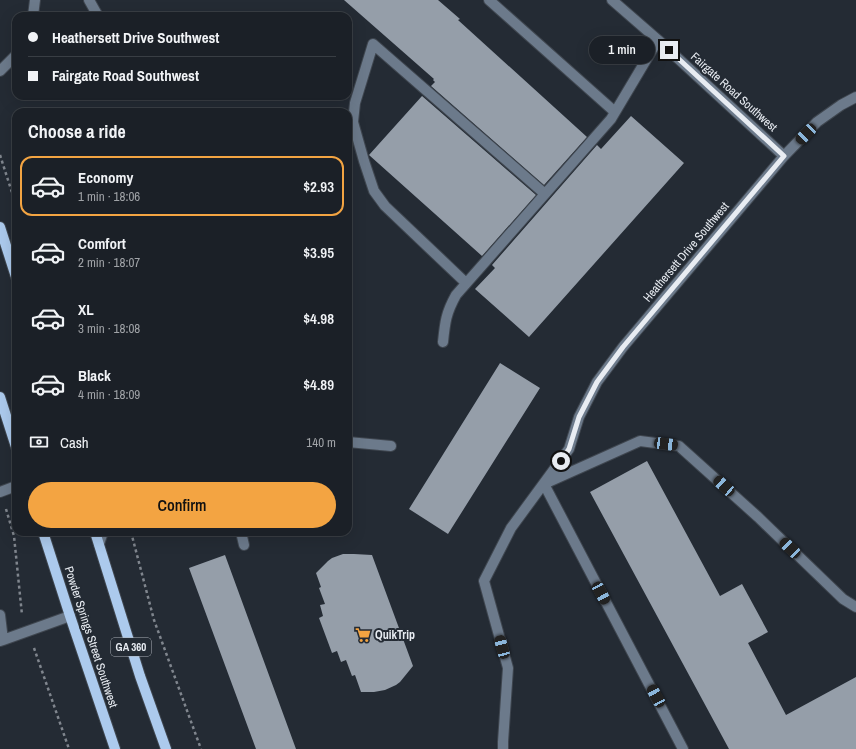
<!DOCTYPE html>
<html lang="en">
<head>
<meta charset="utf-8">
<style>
	:root { --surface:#1b2027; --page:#24282f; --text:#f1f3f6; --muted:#a0a3a7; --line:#393e44; --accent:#f3a442 }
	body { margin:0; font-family:"Archivo Narrow",sans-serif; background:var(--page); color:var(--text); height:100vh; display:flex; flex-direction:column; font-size:15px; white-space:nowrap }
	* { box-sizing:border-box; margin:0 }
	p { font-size:13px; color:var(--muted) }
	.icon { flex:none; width:22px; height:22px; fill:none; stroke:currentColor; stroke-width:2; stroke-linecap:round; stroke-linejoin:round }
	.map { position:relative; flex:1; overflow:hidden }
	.side { position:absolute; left:12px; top:108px; width:340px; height:428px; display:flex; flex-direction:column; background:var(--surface); border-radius:12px; box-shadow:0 4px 16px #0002,0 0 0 1px var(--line) }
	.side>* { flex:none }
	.top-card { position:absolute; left:12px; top:12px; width:340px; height:88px; border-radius:12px; box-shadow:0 4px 16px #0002,0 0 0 1px var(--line); display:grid; align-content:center; height:88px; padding:0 16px; background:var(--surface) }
	.end { position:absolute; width:18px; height:18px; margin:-9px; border:5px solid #e8ecf2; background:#111; box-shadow:0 0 0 2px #111 }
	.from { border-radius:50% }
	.bubble { position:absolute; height:28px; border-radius:14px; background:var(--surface); box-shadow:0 4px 16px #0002,0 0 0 1px var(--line); font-size:13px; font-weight:600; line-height:28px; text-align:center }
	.car { position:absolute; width:12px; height:24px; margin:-12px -6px; border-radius:5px; box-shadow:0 0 3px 1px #0007; background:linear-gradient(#222 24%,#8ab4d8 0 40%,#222 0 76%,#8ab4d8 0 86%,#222 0) }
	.top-card b { display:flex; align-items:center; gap:14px; height:38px; font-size:15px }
	.top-card b+b { border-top:1px solid var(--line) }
	.top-card i { width:10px; height:10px; background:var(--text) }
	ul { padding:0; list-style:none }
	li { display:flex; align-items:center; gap:12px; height:60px; margin:0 8px 6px; padding:0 8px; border:2px solid transparent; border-radius:12px }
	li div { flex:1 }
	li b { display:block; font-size:15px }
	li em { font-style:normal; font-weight:600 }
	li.on { border-color:var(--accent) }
	li>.icon { width:36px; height:36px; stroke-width:1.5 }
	h2 { padding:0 16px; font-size:18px; line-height:48px }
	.pay { display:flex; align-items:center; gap:10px; height:44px; padding:0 16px; font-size:15px }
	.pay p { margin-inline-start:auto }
	.cta { display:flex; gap:8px; margin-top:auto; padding:8px 16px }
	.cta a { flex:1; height:46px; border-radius:24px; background:var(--accent); color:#111; font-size:16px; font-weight:600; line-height:46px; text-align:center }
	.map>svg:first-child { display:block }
	.building { fill:#959ea9 }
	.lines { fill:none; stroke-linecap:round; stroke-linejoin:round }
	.minor-casing { stroke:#3f464f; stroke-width:12 }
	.major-casing { stroke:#3f464f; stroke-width:12 }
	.path { stroke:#80868e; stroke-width:2.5; stroke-dasharray:3 3; stroke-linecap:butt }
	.minor { stroke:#6c7a8b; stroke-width:10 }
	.major { stroke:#accaed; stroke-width:10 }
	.route { stroke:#e8ecf2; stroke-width:5 }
	.labels { text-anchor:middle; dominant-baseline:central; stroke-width:4; stroke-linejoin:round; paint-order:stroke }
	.shield { fill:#242b34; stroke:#adb2b9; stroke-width:1 }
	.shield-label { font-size:11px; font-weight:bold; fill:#e8ecf2 }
	.street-label { font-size:12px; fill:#e8ecf2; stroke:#242b34 }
	.poi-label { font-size:12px; font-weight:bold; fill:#e8ecf2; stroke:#242b34; text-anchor:start }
</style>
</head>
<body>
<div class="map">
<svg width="856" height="749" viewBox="0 0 856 749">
	<rect width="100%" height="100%" fill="#242b34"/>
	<path class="building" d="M344 0H438L460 19 458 20 587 137 544 185 431 86 435 82 433 80 434 79Z
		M422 96 536 195 482 256 369 155Z
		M631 116 684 163 529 337 475 289 495 268 492 265 597 145 601 149Z
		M500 363 540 388 448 534 409 509Z
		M647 461 720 596 742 584 768 632 748 643 786 715 856 677V749H729L590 492Z
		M343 554H354L372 555 413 666 400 682 396 685 385 690 374 692H361L355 675 352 676 346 660 341 662 337 651 332 653 319 618 323 616 320 605 325 604 319 588 321 587 316 573 328 561 332 558Z
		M225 555 296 749H256L189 568Z"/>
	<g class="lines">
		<defs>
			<path id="minor" d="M89 0 98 16
				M489 0 615 112
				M612 0 658 40 784 156
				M33 16 35 0
				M0 71 16 55
				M466 283 385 206 374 191 364 161 353 122 355 103 373 44 545 194
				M443 342C445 322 446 313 456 295L611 119 658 40
				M348 442 391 446
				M0 492 16 486
				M241 532 244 545
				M99 544 103 532
				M0 615 3 640 0 641
				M3 640 70 616
				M503 749V742L508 668 484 581 511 528 569 449 579 417 597 382 623 347 784 156 817 122 841 105 856 97
				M683 749 544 484 640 441 679 446 758 517 843 599 856 607"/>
			<path id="major" d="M0 227 16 277
				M0 397 16 447
				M43 532 70 616 115 749
				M95 532 140 676 166 749"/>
		</defs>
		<use href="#minor" class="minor-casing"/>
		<use href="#major" class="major-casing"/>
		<path class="path" d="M0 155 16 205
			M6 509 14 536 22 615
			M131 532 154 620 201 749
			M34 648 69 749"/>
		<use href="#minor" class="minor"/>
		<use href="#major" class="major"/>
	</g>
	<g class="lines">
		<path class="route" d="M561 461 569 449 579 417 597 382 623 347 650 315 784 156 669 50"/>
	</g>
	<defs>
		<symbol id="supermarket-bare" viewBox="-9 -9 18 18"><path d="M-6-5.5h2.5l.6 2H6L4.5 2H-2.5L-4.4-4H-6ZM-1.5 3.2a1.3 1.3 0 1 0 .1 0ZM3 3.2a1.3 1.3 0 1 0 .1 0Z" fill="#f3a442" stroke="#242b34" stroke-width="2.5" paint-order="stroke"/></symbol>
	</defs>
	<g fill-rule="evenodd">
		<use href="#supermarket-bare" x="352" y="624" width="22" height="22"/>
	</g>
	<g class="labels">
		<rect class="shield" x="111" y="638" width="40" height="18" rx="3"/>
		<g class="shield-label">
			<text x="131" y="647">GA 360</text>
		</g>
		<g class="street-label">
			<text transform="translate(734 92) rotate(42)">Fairgate Road Southwest</text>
			<text transform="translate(686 252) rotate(-50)">Heathersett Drive Southwest</text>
			<text transform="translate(91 637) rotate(72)">Powder Springs Street Southwest</text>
		</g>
		<g class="poi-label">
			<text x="375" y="635">QuikTrip</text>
		</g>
	</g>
</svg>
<i class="end from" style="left:561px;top:461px"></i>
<i class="end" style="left:669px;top:50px"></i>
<div class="bubble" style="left:589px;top:36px;width:66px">1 min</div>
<i class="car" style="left:806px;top:134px;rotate:224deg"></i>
<i class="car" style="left:666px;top:444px;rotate:97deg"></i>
<i class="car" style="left:724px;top:486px;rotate:312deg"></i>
<i class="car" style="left:790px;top:548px;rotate:314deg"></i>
<i class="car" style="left:601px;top:593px;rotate:152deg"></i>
<i class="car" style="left:502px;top:647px;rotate:345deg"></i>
<i class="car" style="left:656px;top:696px;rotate:332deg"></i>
<div class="top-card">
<b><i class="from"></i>Heathersett Drive Southwest</b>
<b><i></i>Fairgate Road Southwest</b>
</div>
<section class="side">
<h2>Choose a ride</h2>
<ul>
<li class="on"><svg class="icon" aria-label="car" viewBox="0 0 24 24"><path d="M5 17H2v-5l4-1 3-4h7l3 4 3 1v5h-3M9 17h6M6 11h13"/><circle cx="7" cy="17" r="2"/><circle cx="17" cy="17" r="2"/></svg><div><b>Economy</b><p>1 min · 18:06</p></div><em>$2.93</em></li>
<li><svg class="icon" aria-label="car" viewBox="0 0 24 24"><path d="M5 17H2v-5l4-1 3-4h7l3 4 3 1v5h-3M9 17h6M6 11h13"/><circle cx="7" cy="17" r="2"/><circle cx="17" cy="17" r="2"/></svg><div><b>Comfort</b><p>2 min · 18:07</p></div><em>$3.95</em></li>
<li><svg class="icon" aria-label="car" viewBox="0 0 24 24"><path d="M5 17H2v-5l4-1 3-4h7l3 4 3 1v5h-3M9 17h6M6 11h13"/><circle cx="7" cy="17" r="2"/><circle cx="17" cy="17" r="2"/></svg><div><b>XL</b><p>3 min · 18:08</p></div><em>$4.98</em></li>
<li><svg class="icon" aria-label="car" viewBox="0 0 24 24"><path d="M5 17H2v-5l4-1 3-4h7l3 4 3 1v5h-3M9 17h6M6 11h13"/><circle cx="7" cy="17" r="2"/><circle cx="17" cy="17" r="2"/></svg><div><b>Black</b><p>4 min · 18:09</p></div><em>$4.89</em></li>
</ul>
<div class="pay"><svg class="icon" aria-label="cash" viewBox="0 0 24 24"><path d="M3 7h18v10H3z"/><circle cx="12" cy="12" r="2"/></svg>Cash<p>140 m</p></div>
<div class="cta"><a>Confirm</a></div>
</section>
</div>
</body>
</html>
